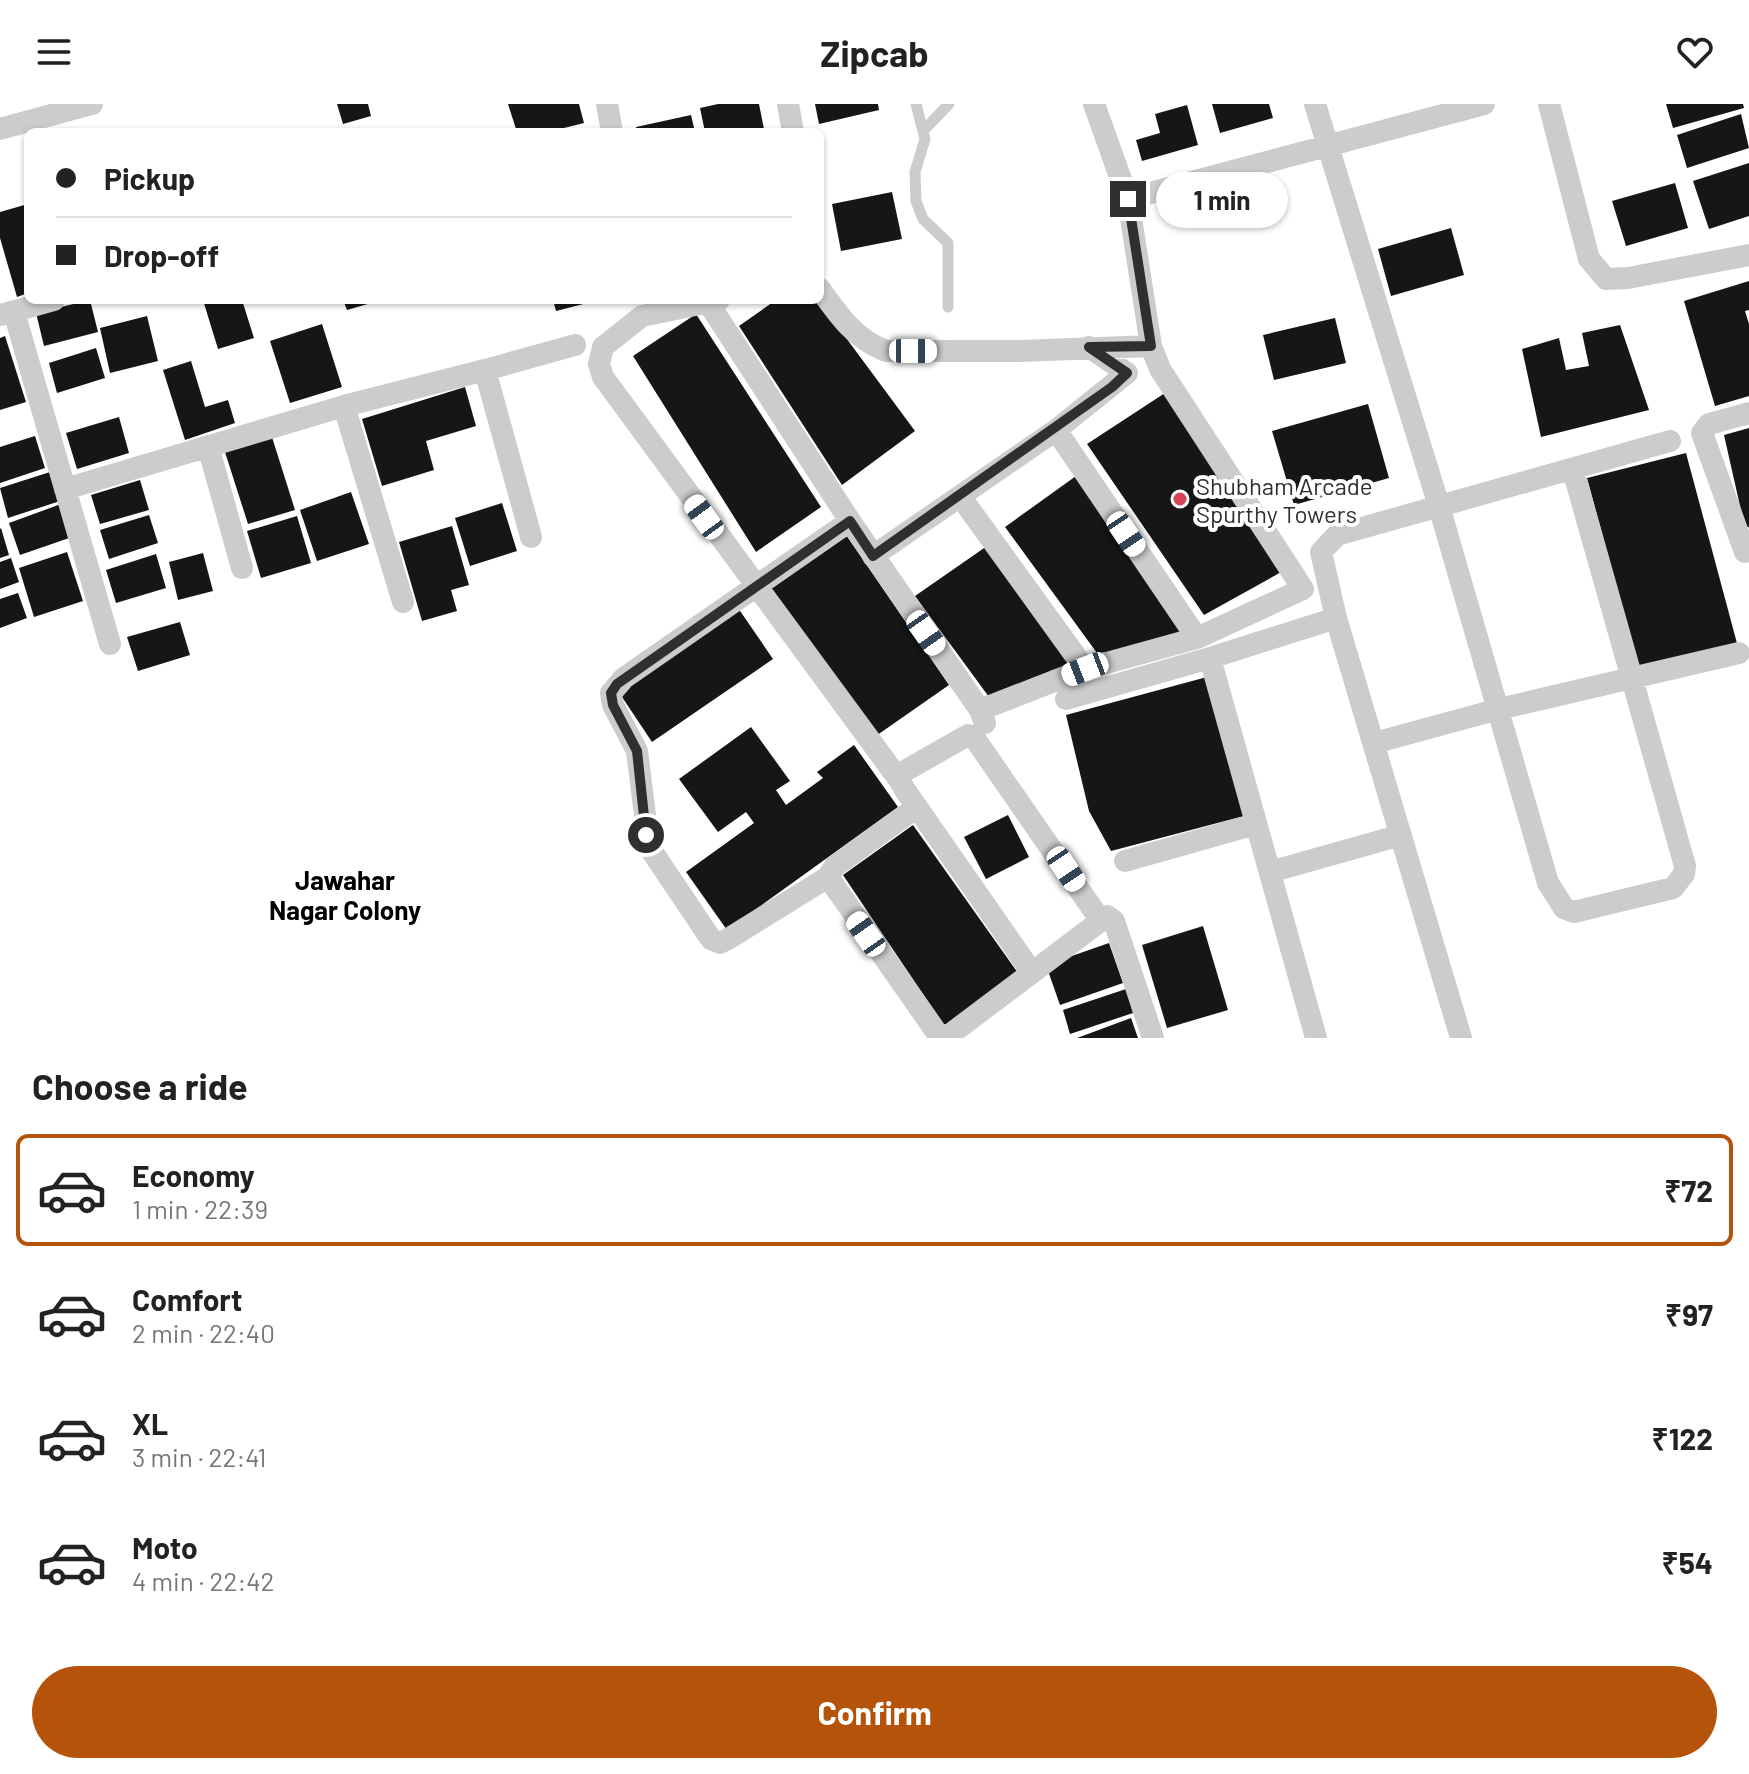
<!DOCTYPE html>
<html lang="en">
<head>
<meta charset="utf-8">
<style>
	:root { --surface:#fff; --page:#f6f6f6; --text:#222; --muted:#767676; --line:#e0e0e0; --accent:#b45309 }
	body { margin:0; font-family:Barlow,sans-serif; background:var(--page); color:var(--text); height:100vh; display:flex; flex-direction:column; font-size:30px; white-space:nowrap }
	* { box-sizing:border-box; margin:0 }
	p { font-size:26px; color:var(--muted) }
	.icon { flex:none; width:44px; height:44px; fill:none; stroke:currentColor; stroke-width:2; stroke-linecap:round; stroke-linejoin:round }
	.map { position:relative; height:934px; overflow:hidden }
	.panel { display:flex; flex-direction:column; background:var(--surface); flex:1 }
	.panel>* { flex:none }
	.guide { position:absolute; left:24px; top:24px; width:800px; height:176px; border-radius:12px; box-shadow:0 2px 6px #0004; display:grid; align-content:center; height:176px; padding:0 32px; background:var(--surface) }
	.end { position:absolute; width:36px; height:36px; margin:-18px; border:10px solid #2f2f2f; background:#fff; box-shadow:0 0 0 4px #fff }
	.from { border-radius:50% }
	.bubble { position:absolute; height:56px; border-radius:28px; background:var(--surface); box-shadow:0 2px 6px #0004; font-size:26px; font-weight:700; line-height:56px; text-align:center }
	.car { position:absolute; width:24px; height:48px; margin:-24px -12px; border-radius:10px; box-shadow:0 0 6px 2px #0007; background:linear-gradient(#fff 24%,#345 0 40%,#fff 0 76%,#345 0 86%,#fff 0) }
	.guide b { display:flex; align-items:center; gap:28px; height:76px; font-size:30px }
	.guide b+b { border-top:2px solid var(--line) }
	.guide i { width:20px; height:20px; background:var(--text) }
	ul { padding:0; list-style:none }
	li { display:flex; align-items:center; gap:24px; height:112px; margin:0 16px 12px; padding:0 16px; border:4px solid transparent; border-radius:12px }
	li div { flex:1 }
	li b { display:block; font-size:30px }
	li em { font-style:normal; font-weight:700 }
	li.active { border-color:var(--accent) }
	li>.icon { width:72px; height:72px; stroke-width:1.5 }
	h2 { padding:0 32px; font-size:36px; line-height:96px }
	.primary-button { display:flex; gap:16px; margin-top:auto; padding:16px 32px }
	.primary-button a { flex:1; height:92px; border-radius:48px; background:var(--accent); color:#fff; font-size:32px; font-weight:700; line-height:92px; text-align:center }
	header { display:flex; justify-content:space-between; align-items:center; height:104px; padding:0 32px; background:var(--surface); font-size:36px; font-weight:700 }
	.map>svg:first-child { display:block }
	.building { fill:#161616 }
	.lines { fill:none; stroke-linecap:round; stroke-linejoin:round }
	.service { stroke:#ccc; stroke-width:11 }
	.minor { stroke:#ccc; stroke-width:22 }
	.route { stroke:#2f2f2f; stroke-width:10 }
	.poi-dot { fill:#d44456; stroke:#fff; stroke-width:3 }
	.labels { text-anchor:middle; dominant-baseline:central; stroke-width:8; stroke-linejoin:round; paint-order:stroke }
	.poi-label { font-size:24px; fill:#2f2f2f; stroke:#fff; text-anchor:start }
	.neighbourhood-label { font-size:26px; font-weight:bold; fill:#000; stroke:#fff }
</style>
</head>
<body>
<header><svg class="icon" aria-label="menu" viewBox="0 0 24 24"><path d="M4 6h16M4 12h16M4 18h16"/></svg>Zipcab<svg class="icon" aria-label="heart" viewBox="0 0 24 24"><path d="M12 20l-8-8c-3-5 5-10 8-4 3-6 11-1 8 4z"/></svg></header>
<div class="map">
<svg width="1749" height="934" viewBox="0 0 1749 934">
	<rect width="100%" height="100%" fill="#fff"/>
	<path class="building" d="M337 0H368L371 12 343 20Z
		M508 0H579L584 19 548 28H517Z
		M718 0H759L764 25 705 28 700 4Z
		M815 0H878L879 6 819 20Z
		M1212 0H1269L1273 14 1220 29Z
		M1666 0H1743L1744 4 1673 24Z
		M1187 1 1198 41 1142 57 1136 36 1160 29 1155 10Z
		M1741 10 1749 44 1687 64 1677 31Z
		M691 11 695 28H637L636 23Z
		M1749 59V112L1709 125 1693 77Z
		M1675 79 1688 124 1626 142 1612 97Z
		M892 88 902 135 841 147 832 100Z
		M28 100V189L17 193 0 134V108Z
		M1451 124 1464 171 1391 192 1378 145Z
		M1749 177V206L1745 207 1749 220V292L1715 302 1684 197Z
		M90 196 98 228 44 242 36 209Z
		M203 196H242L254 234 218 245Z
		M343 196H378V197L347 206Z
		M553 196H595V197L556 207Z
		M776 196H818L915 327 842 381 739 222Z
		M696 210 821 403 756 448 633 252Z
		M147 212 158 257 110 269 100 224Z
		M1335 214 1346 259 1274 276 1263 231Z
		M322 220 342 283 290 299 270 237Z
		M1620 221 1649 306 1541 333 1522 245 1559 234 1566 266 1589 262 1582 229Z
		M5 232 26 298 0 306V234Z
		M96 244 105 274 57 289 49 259Z
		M191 257 205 303 228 296 235 319 185 336 163 266Z
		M465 283 476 322 426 337 434 366 382 382 362 315Z
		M1165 289 1283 467 1204 511 1087 340Z
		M1368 300 1389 374 1294 401 1272 327Z
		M119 313 129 349 77 365 66 329Z
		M1749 324V423L1745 424 1724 331Z
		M271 330 295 406 248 420 224 345Z
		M35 332 45 364 0 379V343Z
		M1686 349 1738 543 1639 566 1587 374Z
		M50 368 60 397 8 414 0 384Z
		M1076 372 1186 530 1145 544 1097 549 1005 423Z
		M140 376 149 406 100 420 91 391Z
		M351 388 369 440 317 457 300 406Z
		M502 399 517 447 470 462 455 414Z
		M61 400 72 433 20 451 9 419Z
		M149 411 158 439 109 455 100 426Z
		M297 412 311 459 261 474 247 427Z
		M452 422 469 481 451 486 457 507 422 517 399 438Z
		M1 424 9 451 0 454V425Z
		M844 428 949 581 873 634 768 481Z
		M987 442 1074 559 989 593 915 492Z
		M67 448 83 497 34 513 19 464Z
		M203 449 213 487 178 496 169 458Z
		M156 450 166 484 116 499 106 466Z
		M11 454 19 478 0 485V458Z
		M18 489 27 514 0 524V495Z
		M736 501 773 555 652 638 620 590Z
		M180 518 190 551 138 567 127 533Z
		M1207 573 1244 712 1111 747 1089 707 1066 611Z
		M751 623 790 677 776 686 786 701 823 674 817 668 854 641 898 703 727 826 686 768 754 719 746 708 718 728 679 675Z
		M1008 711 1029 753 986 775 964 733Z
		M913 721 1018 869 947 926 843 771Z
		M1203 822 1228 906 1167 924 1142 841Z
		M1109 839 1123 879 1060 901 1046 861Z
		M1126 885 1133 909 1070 930 1063 906Z
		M1131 914 1138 934H1077Z"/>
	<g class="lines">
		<path class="service" d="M916 0 925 35 915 68 916 97 923 115 948 139V203
			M924 26 949 0"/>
		<path class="minor" d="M607 0 612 28
			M788 0 793 28
			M1315 0 1439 402 1548 779 1564 804 1574 808 1673 784 1684 770 1685 762 1573 366
			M1549 0 1589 155 1606 175 1628 174 1749 151
			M0 25 92 0
			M1128 95 1484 0
			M820 185C839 212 855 235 886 247H1020L1151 242
			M719 196 642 212 603 243 599 260 603 273 900 677
			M709 200 850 417 980 606 985 619
			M14 208 110 540
			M1 211 54 196
			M485 266 575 241
			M344 302 403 498
			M1056 326 1197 534
			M208 342 242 464
			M65 385 344 302 485 266 531 433
			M960 392 1085 565
			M1745 448 1702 329 1709 320 1749 309
			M873 452 1056 326 1127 269 1089 243
			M1066 595 1210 554
			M980 606 1085 565 1197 534 1303 485 1160 265 1151 242 1128 95 1094 0
			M1374 639 1499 605 1739 549
			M917 703 835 762 828 773 937 929 945 932 952 929 1107 812 1114 817 1153 934
			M1125 757 1256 720
			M1270 768 1401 731
			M828 773 728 835 720 839 711 835 649 743 637 647 613 601 611 589 624 574 850 417
			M1031 867 905 686 900 677 903 668 968 631 973 632 1101 817
			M1316 934 1210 554 1336 514
			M1461 934 1336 514 1321 448 1337 431 1670 337"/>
	</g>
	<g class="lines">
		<path class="route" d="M646 731 637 647 613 601 611 589 617 580 850 417 873 452 1112 283 1127 269 1089 243 1151 242 1128 95"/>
	</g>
	<circle class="poi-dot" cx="1180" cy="395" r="8"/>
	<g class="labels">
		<g class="poi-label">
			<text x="1196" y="381">Shubham Arcade<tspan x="1196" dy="28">Spurthy Towers</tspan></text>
		</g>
		<g class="neighbourhood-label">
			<text x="345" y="775">Jawahar<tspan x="345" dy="30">Nagar Colony</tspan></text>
		</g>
	</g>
</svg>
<i class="end from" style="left:646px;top:731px"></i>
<i class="end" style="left:1128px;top:95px"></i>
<div class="bubble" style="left:1156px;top:68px;width:132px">1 min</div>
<i class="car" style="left:913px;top:247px;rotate:90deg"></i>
<i class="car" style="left:704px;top:413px;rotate:324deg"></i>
<i class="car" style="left:1126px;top:430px;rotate:146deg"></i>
<i class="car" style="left:926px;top:529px;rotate:145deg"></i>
<i class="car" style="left:1085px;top:565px;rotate:249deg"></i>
<i class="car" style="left:1066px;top:765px;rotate:146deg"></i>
<i class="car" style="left:866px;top:830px;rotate:325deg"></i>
<div class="guide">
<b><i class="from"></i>Pickup</b>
<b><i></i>Drop-off</b>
</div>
</div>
<section class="panel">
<h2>Choose a ride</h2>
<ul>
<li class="active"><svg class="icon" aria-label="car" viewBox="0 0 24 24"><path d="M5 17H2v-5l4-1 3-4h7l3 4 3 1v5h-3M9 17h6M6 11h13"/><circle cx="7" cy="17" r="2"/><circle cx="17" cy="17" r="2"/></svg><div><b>Economy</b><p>1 min · 22:39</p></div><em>₹72</em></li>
<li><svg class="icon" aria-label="car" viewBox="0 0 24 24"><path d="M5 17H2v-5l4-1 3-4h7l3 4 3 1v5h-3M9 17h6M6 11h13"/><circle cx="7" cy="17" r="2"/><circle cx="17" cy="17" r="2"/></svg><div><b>Comfort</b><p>2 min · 22:40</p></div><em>₹97</em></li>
<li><svg class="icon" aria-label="car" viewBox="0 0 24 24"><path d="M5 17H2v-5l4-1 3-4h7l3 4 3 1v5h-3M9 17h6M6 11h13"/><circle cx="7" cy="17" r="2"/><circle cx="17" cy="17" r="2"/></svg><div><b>XL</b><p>3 min · 22:41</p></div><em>₹122</em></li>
<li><svg class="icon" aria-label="car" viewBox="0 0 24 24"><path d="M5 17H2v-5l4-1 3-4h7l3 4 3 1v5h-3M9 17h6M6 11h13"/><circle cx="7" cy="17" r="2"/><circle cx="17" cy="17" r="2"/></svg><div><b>Moto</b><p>4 min · 22:42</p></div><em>₹54</em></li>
</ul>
<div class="primary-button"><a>Confirm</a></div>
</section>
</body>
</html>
